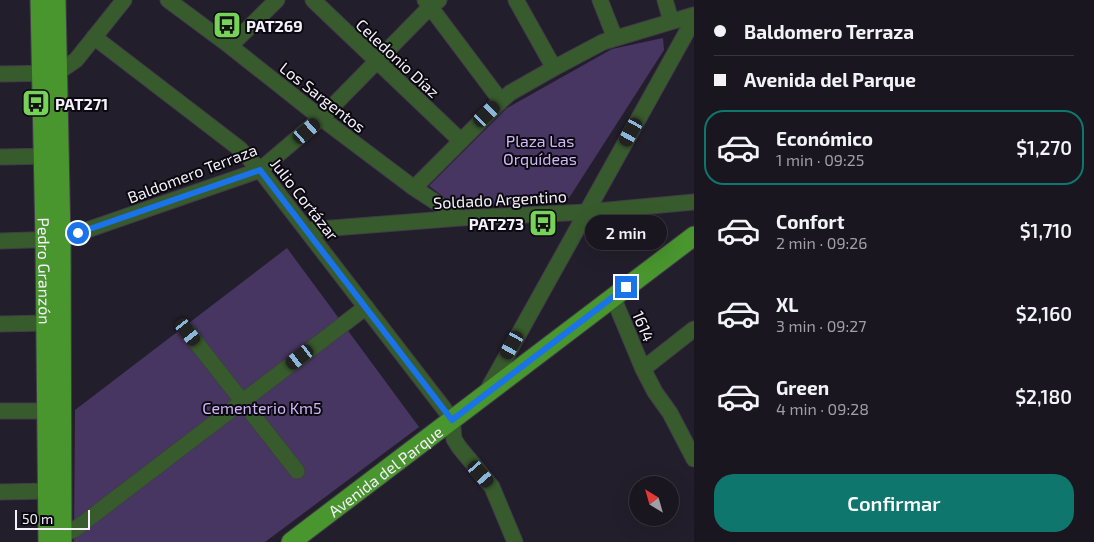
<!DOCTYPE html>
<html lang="es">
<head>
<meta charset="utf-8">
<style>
	:root { --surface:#1a1620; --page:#231f29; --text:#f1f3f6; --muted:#9f9fa5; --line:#38353e; --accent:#0f766e }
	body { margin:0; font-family:"Exo 2",sans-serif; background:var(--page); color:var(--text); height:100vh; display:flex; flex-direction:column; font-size:19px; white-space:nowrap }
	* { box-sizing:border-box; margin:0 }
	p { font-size:16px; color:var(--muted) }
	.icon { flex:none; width:28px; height:28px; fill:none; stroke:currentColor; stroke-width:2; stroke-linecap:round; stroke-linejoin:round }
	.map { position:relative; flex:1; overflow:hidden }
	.sheet { display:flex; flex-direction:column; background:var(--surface); width:400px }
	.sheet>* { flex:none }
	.hud { display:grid; align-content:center; height:110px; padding:0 20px; background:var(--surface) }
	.needle { width:32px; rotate:323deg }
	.buttons { position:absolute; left:629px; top:476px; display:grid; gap:10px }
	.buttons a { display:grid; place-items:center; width:50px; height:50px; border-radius:50%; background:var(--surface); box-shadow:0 5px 20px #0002,0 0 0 1px var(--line); font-size:25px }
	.scale { position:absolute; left:15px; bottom:12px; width:75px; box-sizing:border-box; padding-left:5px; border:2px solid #f4f1fa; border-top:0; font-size:14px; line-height:18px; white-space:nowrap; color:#f4f1fa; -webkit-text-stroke:4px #0b090f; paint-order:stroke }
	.end { position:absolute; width:22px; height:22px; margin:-11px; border:6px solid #1a73e8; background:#fff; box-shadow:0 0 0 2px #fff }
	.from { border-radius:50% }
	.bubble { position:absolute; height:35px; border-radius:18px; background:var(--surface); box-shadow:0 5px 20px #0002,0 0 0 1px var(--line); font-size:16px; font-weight:600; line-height:35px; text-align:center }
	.car { position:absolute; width:15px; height:30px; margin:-15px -8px; border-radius:6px; box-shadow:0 0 4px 1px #0007; background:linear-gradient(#222 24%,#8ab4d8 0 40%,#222 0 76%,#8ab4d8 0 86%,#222 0) }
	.hud b { display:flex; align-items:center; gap:18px; height:48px; font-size:19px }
	.hud b+b { border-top:1px solid var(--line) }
	.hud i { width:12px; height:12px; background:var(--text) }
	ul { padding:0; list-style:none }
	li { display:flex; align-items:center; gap:15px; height:75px; margin:0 10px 8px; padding:0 10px; border:2px solid transparent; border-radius:20px }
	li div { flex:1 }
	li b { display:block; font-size:19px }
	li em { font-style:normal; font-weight:600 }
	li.on { border-color:var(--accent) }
	li>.icon { width:45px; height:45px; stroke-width:1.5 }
	.primary-button { display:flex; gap:10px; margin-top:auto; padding:10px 20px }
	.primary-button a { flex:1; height:58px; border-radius:20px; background:var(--accent); color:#fff; font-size:20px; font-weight:600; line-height:58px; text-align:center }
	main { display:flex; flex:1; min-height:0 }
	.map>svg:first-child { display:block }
	.green { fill:#483662 }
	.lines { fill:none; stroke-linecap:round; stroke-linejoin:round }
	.minor-casing { stroke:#403c48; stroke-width:17 }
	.major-casing { stroke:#403c48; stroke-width:21 }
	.minor { stroke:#385b2d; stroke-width:15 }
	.major { stroke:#49952e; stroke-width:19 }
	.route { stroke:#1a73e8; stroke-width:6 }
	.labels { text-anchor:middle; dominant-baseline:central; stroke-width:4; stroke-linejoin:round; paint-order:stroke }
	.poi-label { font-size:16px; font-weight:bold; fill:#f4f1fa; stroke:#0b090f; text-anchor:start }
	.street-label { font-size:16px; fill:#f4f1fa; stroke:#0b090f }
	.park-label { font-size:16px; fill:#ceb6f7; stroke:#0b090f }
</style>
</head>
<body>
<main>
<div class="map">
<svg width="694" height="542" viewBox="0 0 694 542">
	<rect width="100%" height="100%" fill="#231e2b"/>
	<path class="green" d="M663 38 664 50 569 198 460 209 429 186 507 108 612 49Z
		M287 248 419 427 265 542H74L75 410Z"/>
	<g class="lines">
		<defs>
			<path id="minor" d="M168 0 230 46 321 118 414 188 460 218
				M313 0 461 141
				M425 0 501 101
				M516 0 554 68
				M600 0 615 38
				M665 0 671 21
				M94 37 240 149 260 170 452 419 454 439 459 447 492 487 515 542
				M230 46 277 0
				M0 74 57 73 76 60 124 0
				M0 157 53 156
				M414 188 501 101 510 93 554 68 603 42 694 15
				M307 230 460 218 587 212 694 202
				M0 241 61 239 260 170 321 118 430 7 439 0
				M613 297 643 369 655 392 670 413 694 459
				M0 324 46 323
				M188 332 297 471
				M643 369 694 329
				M487 391 694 19
				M0 411H47
				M0 492 47 491
				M52 533 62 534 74 530 366 307"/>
			<g id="major">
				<path id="s1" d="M40 0 45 240 48 542"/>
				<path d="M56 0 61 239 62 542"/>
				<path id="s2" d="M291 542 694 236"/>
			</g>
		</defs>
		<use href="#minor" class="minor-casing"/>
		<use href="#major" class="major-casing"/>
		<use href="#minor" class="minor"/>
		<use href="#major" class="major"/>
	</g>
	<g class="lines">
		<path class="route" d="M78 233 260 170 452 420 626 287"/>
	</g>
	<defs>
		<symbol id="bus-square" viewBox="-11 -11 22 22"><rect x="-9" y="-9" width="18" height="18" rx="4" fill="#77d259" stroke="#0b090f"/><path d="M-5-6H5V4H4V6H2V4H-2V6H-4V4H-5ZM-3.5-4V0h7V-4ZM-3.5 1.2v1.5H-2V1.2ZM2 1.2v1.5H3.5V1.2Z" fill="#111"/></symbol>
	</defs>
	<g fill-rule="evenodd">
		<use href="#bus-square" x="211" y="9" width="32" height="32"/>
		<use href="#bus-square" x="20" y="87" width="32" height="32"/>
		<use href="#bus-square" x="527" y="207" width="32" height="32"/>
	</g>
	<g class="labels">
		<g class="poi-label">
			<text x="246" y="25">PAT269</text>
			<text x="55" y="103">PAT271</text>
			<text x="524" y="223" text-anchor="end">PAT273</text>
		</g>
		<g class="street-label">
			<text transform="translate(398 58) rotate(43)">Celedonio Díaz</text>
			<text transform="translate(323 97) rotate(38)">Los Sargentos</text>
			<text transform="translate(192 173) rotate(-21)">Baldomero Terraza</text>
			<text transform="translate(305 199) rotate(52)">Julio Cortázar</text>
			<text transform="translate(500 199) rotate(-3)">Soldado Argentino</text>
			<text stroke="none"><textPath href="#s1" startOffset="271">Pedro Granzón</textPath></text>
			<text transform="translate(644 326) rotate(67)">1614</text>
			<text stroke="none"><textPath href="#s2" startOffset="118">Avenida del Parque</textPath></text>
		</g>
		<g class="park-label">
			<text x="540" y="140">Plaza Las<tspan x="540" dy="18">Orquídeas</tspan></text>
			<text x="262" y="407">Cementerio Km5</text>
		</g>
	</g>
</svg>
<div class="buttons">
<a><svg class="needle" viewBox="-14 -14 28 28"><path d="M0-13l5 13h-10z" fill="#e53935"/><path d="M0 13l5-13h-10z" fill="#9f9fa5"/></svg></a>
</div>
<div class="scale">50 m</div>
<i class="end from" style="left:78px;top:233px"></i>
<i class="end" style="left:626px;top:287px"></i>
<div class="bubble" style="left:585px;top:215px;width:82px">2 min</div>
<i class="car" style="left:487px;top:114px;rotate:46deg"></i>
<i class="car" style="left:307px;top:131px;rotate:49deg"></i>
<i class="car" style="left:631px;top:132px;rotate:209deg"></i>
<i class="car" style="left:188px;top:332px;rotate:142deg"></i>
<i class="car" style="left:512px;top:345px;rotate:209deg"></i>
<i class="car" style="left:300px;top:357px;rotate:232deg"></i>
<i class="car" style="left:481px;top:474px;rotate:139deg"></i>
</div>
<section class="sheet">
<div class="hud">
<b><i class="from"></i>Baldomero Terraza</b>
<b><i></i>Avenida del Parque</b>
</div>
<ul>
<li class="on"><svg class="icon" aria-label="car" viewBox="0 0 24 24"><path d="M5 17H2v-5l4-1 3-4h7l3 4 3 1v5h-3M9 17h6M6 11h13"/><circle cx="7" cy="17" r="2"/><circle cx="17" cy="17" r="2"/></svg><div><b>Económico</b><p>1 min · 09:25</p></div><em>$1,270</em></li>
<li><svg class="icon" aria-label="car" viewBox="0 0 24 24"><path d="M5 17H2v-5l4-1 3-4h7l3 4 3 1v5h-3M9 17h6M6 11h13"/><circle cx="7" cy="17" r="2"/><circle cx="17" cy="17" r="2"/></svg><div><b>Confort</b><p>2 min · 09:26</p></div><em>$1,710</em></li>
<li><svg class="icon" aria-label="car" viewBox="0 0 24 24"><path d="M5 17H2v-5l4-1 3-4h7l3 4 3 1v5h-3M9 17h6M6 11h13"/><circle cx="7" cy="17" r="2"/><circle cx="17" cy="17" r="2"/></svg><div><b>XL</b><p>3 min · 09:27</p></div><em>$2,160</em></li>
<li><svg class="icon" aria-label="car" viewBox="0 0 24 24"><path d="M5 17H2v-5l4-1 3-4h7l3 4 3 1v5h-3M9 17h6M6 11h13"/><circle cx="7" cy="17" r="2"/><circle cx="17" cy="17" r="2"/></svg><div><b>Green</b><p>4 min · 09:28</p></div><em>$2,180</em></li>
</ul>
<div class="primary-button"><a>Confirmar</a></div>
</section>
</main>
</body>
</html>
